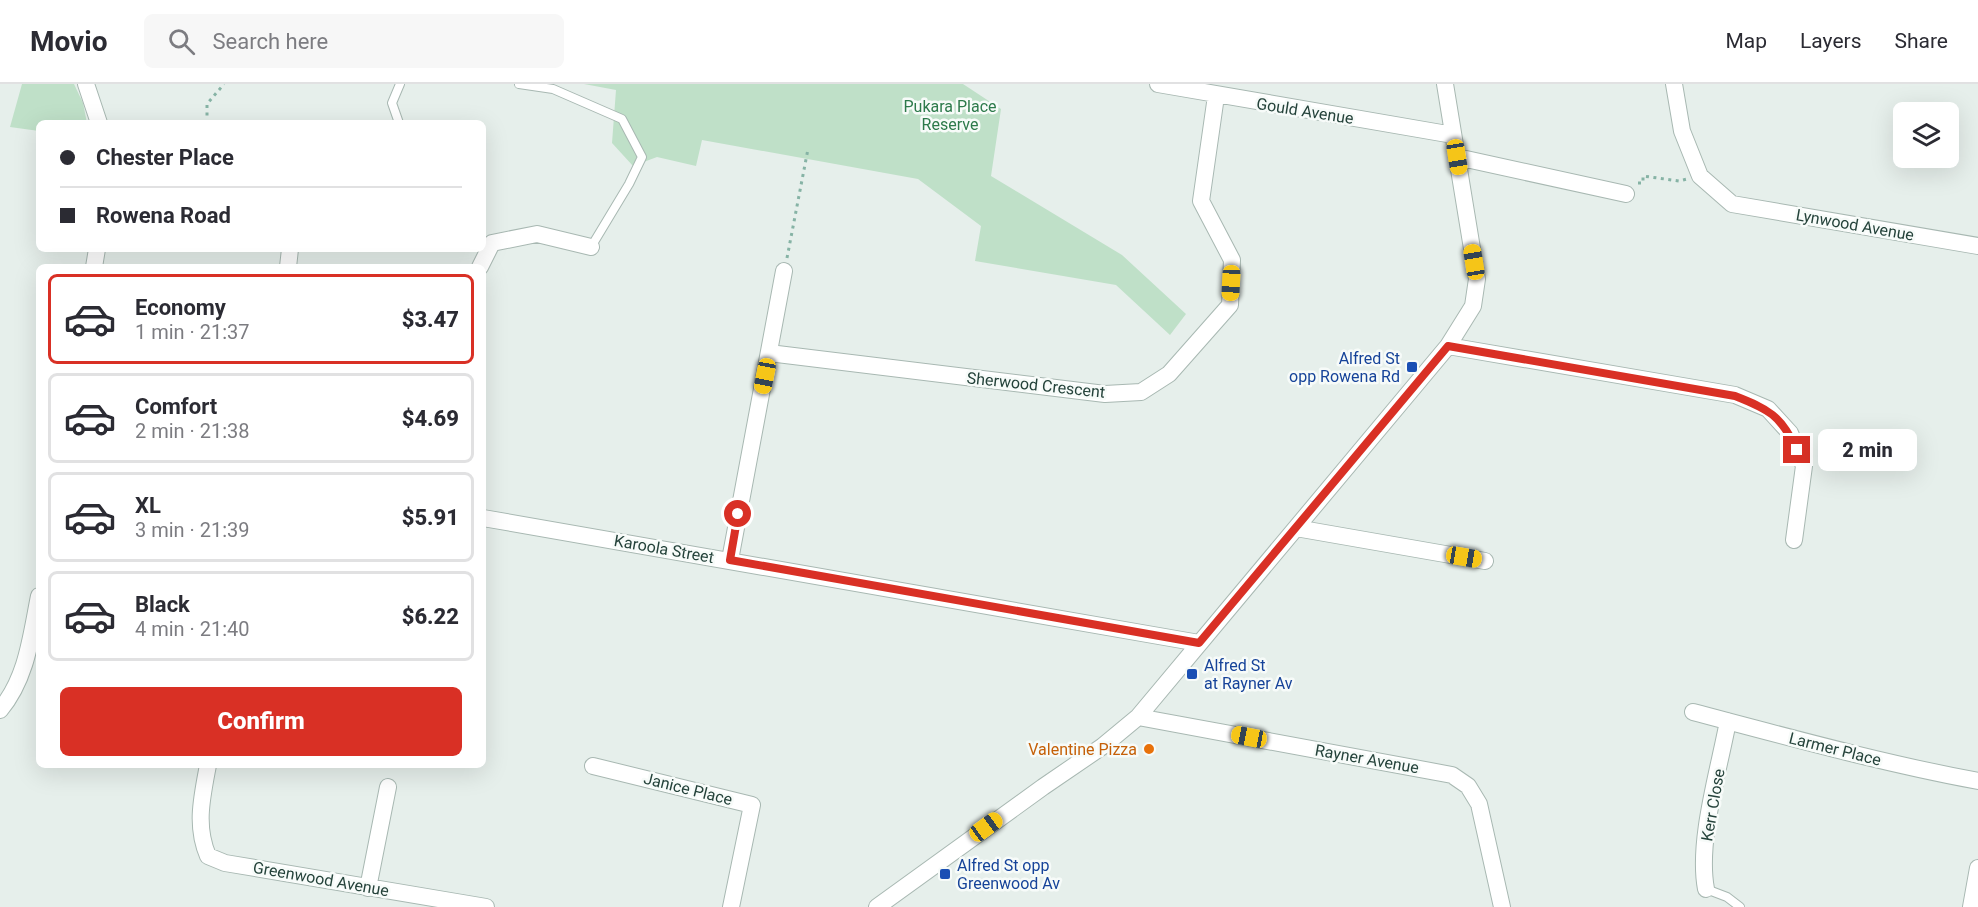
<!DOCTYPE html>
<html lang="en">
<head>
<meta charset="utf-8">
<style>
	:root { --surface:#fff; --page:#f7f7f7; --text:#2b2b33; --muted:#7c7c81; --line:#e1e1e2; --accent:#d93025 }
	body { margin:0; font-family:Roboto,sans-serif; background:var(--page); color:var(--text); height:100vh; display:flex; flex-direction:column; font-size:22px; white-space:nowrap }
	* { box-sizing:border-box; margin:0 }
	p { font-size:20px; color:var(--muted) }
	.icon { flex:none; width:33px; height:33px; fill:none; stroke:currentColor; stroke-width:2; stroke-linecap:round; stroke-linejoin:round }
	.map { position:relative; flex:1; overflow:hidden }
	.sheet { position:absolute; left:36px; top:180px; width:450px; height:504px; display:flex; flex-direction:column; background:var(--surface); border-radius:9px; box-shadow:0 6px 24px #0002 }
	.sheet>* { flex:none }
	.hud { position:absolute; left:36px; top:36px; width:450px; height:132px; border-radius:9px; box-shadow:0 6px 24px #0002; display:grid; align-content:center; height:132px; padding:0 24px; background:var(--surface) }
	.buttons { position:absolute; left:1893px; top:18px; display:grid; gap:12px }
	.buttons a { display:grid; place-items:center; width:66px; height:66px; border-radius:9px; background:var(--surface); box-shadow:0 6px 24px #0002; font-size:30px }
	.end { position:absolute; width:27px; height:27px; margin:-14px; border:8px solid #d93025; background:#fff; box-shadow:0 0 0 3px #fff }
	.from { border-radius:50% }
	.bubble { position:absolute; height:42px; border-radius:9px; background:var(--surface); box-shadow:0 6px 24px #0002; font-size:20px; font-weight:800; line-height:42px; text-align:center }
	.car { position:absolute; width:18px; height:36px; margin:-18px -9px; border-radius:8px; box-shadow:0 0 4px 2px #0007; background:linear-gradient(#f5c518 24%,#345 0 40%,#f5c518 0 76%,#345 0 86%,#f5c518 0) }
	.hud b { display:flex; align-items:center; gap:21px; height:57px; font-size:22px }
	.hud b+b { border-top:2px solid var(--line) }
	.hud i { width:15px; height:15px; background:var(--text) }
	ul { padding:10px 0 0; list-style:none }
	li { display:flex; align-items:center; gap:18px; height:90px; margin:0 12px 9px; padding:0 12px; border:3px solid var(--line); border-radius:9px }
	li div { flex:1 }
	li b { display:block; font-size:22px }
	li em { font-style:normal; font-weight:800 }
	li.selected { border-color:var(--accent) }
	li>.icon { width:54px; height:54px; stroke-width:1.5 }
	.cta { display:flex; gap:12px; margin-top:auto; padding:12px 24px }
	.cta a { flex:1; height:69px; border-radius:9px; background:var(--accent); color:#fff; font-size:24px; font-weight:800; line-height:69px; text-align:center }
	header { display:flex; align-items:center; gap:36px; box-sizing:border-box; height:84px; padding:0 30px; background:var(--surface); border-bottom:2px solid var(--line) }
	header strong { font-size:28px }
	nav { display:flex; gap:33px; margin-inline-start:auto; font-size:21px }
	.search { width:420px; height:54px; background:var(--page); display:flex; align-items:center; gap:15px; box-sizing:border-box; padding:0 21px; border-radius:9px; color:var(--muted); font-size:22px }
	.map>svg:first-child { display:block }
	.green { fill:#bfe0c8 }
	.lines { fill:none; stroke-linecap:round; stroke-linejoin:round }
	.lane-casing { stroke:#a8b8b2; stroke-width:10 }
	.street-casing { stroke:#a8b8b2; stroke-width:18 }
	.path { stroke:#86b3a5; stroke-width:3; stroke-dasharray:3 4.5; stroke-linecap:butt }
	.lane { stroke:#fff; stroke-width:8 }
	.street { stroke:#fff; stroke-width:16 }
	.route { stroke:#d93025; stroke-width:8 }
	.transit-dot { fill:#1a4fb4; stroke:#f7fbf9; stroke-width:2 }
	.food-dot { fill:#e8710a; stroke:#f7fbf9; stroke-width:2 }
	.labels { text-anchor:middle; dominant-baseline:central; stroke-width:5; stroke-linejoin:round; paint-order:stroke }
	.park-label { font-size:16px; fill:#2d7a4b; stroke:#f7fbf9 }
	.street-label { font-size:16px; fill:#24423a; stroke:#f7fbf9 }
	.transit-label { font-size:16px; fill:#164399; stroke:#f7fbf9; text-anchor:start }
	.food-label { font-size:16px; fill:#c56008; stroke:#f7fbf9; text-anchor:end }
</style>
</head>
<body>
<header>
<strong>Movio</strong>
<div class="search"><svg class="icon" aria-label="search" viewBox="0 0 24 24"><circle cx="10" cy="10" r="6"/><path d="M15 15l6 6"/></svg>Search here</div>
<nav><a>Map</a><a>Layers</a><a>Share</a></nav>
</header>
<div class="map">
<svg width="1978" height="823" viewBox="0 0 1978 823">
	<rect width="100%" height="100%" fill="#e6efeb"/>
	<path class="green" d="M22 0H74L83 19 87 39H39V47L10 43Z
		M584 0H963L1001 25 991 92 1122 171 1186 230 1170 251 1116 201 975 177 981 142 918 95 702 56 696 82 657 73 633 82 612 59 616 6Z"/>
	<g class="lines">
		<defs>
			<path id="lane" d="M519 0 553 5 622 35 642 73 629 100 591 163
				M399 39 392 19 400 0
				M1706 805 1727 813 1740 823"/>
			<path id="street" d="M86 0 99 39
				M1158 0 1453 51
				M1674 0 1682 47 1700 92 1732 120 1978 162
				M1457 73 1626 110
				M94 183 97 165
				M288 183 290 165
				M480 183 492 159 537 150 591 163
				M1448 262 1735 311 1768 325 1790 349 1804 382 1794 456
				M769 269 1105 310 1141 308 1169 290 1230 221 1232 176 1201 117 1216 12
				M483 434 1199 559
				M1296 444 1485 477
				M730 476 784 187
				M0 626C27 594 31 552 39 512
				M1693 628C1788 653 1882 679 1978 697
				M1138 633 1452 691 1468 702 1479 720 1502 823
				M208 681C202 713 195 742 208 772L225 779 486 823
				M593 682 752 721 731 823
				M368 804 388 703
				M1706 805C1697 757 1719 686 1728 637
				M877 823 1043 703 1103 662 1138 633 1448 262 1473 222 1477 195 1445 0
				M1971 823 1978 784"/>
		</defs>
		<use href="#lane" class="lane-casing"/>
		<use href="#street" class="street-casing"/>
		<path class="path" d="M207 39V20L224 0
			M1638 99H1643V92L1679 97 1687 95
			M787 174 808 65"/>
		<use href="#lane" class="lane"/>
		<use href="#street" class="street"/>
	</g>
	<g class="lines">
		<path class="route" d="M738 430 730 476 1199 559 1448 262 1735 312C1768 325 1781 331 1797 366"/>
	</g>
	<g class="transit-dot">
		<rect x="1406" y="277" width="12" height="12" rx="3"/>
		<rect x="1186" y="584" width="12" height="12" rx="3"/>
		<rect x="939" y="784" width="12" height="12" rx="3"/>
	</g>
	<circle class="food-dot" cx="1149" cy="665" r="6"/>
	<g class="labels">
		<g class="park-label">
			<text x="950" y="22">Pukara Place<tspan x="950" dy="18">Reserve</tspan></text>
		</g>
		<g class="street-label">
			<text transform="translate(1305 27) rotate(9)">Gould Avenue</text>
			<text transform="translate(1855 141) rotate(10)">Lynwood Avenue</text>
			<text transform="translate(1036 301) rotate(6)">Sherwood Crescent</text>
			<text transform="translate(664 465) rotate(10)">Karoola Street</text>
			<text transform="translate(1835 665) rotate(14)">Larmer Place</text>
			<text transform="translate(1367 675) rotate(10)">Rayner Avenue</text>
			<text transform="translate(688 705) rotate(14)">Janice Place</text>
			<text transform="translate(1713 721) rotate(-80)">Kerr Close</text>
			<text transform="translate(321 795) rotate(10)">Greenwood Avenue</text>
		</g>
		<g class="transit-label">
			<text x="1400" y="274" text-anchor="end">Alfred St<tspan x="1400" dy="18">opp Rowena Rd</tspan></text>
			<text x="1204" y="581">Alfred St<tspan x="1204" dy="18">at Rayner Av</tspan></text>
			<text x="957" y="781">Alfred St opp<tspan x="957" dy="18">Greenwood Av</tspan></text>
		</g>
		<g class="food-label">
			<text x="1137" y="665">Valentine Pizza</text>
		</g>
	</g>
</svg>
<div class="buttons">
<a><svg class="icon" aria-label="layers" viewBox="0 0 24 24"><path d="M12 4l9 5-9 5-9-5zM3 14l9 5 9-5"/></svg></a>
</div>
<i class="end from" style="left:738px;top:430px"></i>
<i class="end" style="left:1797px;top:366px"></i>
<div class="bubble" style="left:1818px;top:345px;width:99px">2 min</div>
<i class="car" style="left:1457px;top:73px;rotate:171deg"></i>
<i class="car" style="left:1474px;top:178px;rotate:351deg"></i>
<i class="car" style="left:1231px;top:199px;rotate:183deg"></i>
<i class="car" style="left:765px;top:292px;rotate:191deg"></i>
<i class="car" style="left:1464px;top:473px;rotate:100deg"></i>
<i class="car" style="left:1249px;top:653px;rotate:281deg"></i>
<i class="car" style="left:986px;top:743px;rotate:54deg"></i>
<div class="hud">
<b><i class="from"></i>Chester Place</b>
<b><i></i>Rowena Road</b>
</div>
<section class="sheet">
<ul>
<li class="selected"><svg class="icon" aria-label="car" viewBox="0 0 24 24"><path d="M5 17H2v-5l4-1 3-4h7l3 4 3 1v5h-3M9 17h6M6 11h13"/><circle cx="7" cy="17" r="2"/><circle cx="17" cy="17" r="2"/></svg><div><b>Economy</b><p>1 min · 21:37</p></div><em>$3.47</em></li>
<li><svg class="icon" aria-label="car" viewBox="0 0 24 24"><path d="M5 17H2v-5l4-1 3-4h7l3 4 3 1v5h-3M9 17h6M6 11h13"/><circle cx="7" cy="17" r="2"/><circle cx="17" cy="17" r="2"/></svg><div><b>Comfort</b><p>2 min · 21:38</p></div><em>$4.69</em></li>
<li><svg class="icon" aria-label="car" viewBox="0 0 24 24"><path d="M5 17H2v-5l4-1 3-4h7l3 4 3 1v5h-3M9 17h6M6 11h13"/><circle cx="7" cy="17" r="2"/><circle cx="17" cy="17" r="2"/></svg><div><b>XL</b><p>3 min · 21:39</p></div><em>$5.91</em></li>
<li><svg class="icon" aria-label="car" viewBox="0 0 24 24"><path d="M5 17H2v-5l4-1 3-4h7l3 4 3 1v5h-3M9 17h6M6 11h13"/><circle cx="7" cy="17" r="2"/><circle cx="17" cy="17" r="2"/></svg><div><b>Black</b><p>4 min · 21:40</p></div><em>$6.22</em></li>
</ul>
<div class="cta"><a>Confirm</a></div>
</section>
</div>
</body>
</html>
